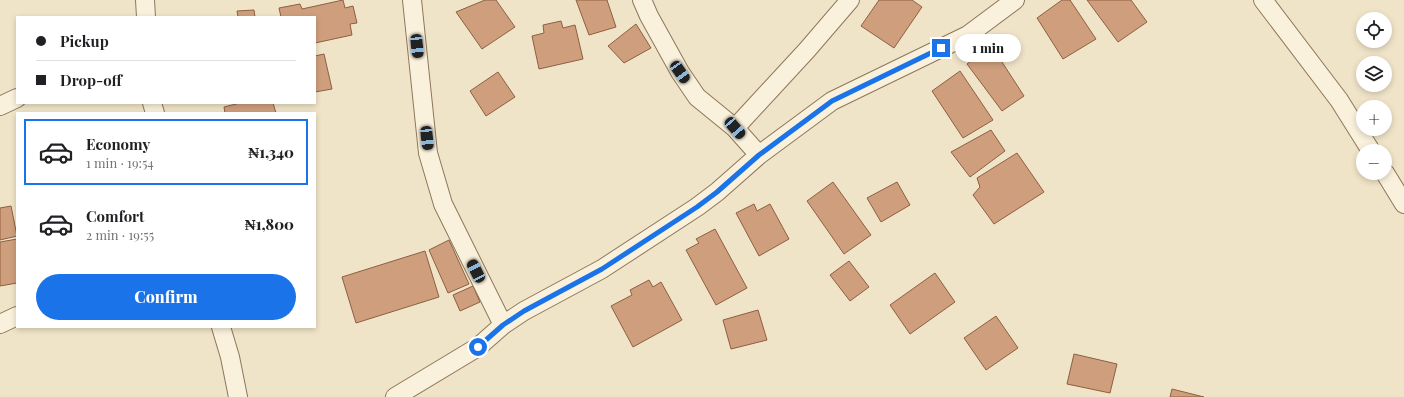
<!DOCTYPE html>
<html lang="en">
<head>
<meta charset="utf-8">
<style>
	:root { --surface:#fff; --page:#f6f6f6; --text:#202124; --muted:#757577; --line:#e0e0e0; --accent:#1a73e8 }
	body { margin:0; font-family:"Playfair Display",serif; background:var(--page); color:var(--text); height:100vh; display:flex; flex-direction:column; font-size:15px; white-space:nowrap }
	* { box-sizing:border-box; margin:0 }
	p { font-size:13px; color:var(--muted) }
	.icon { flex:none; width:22px; height:22px; fill:none; stroke:currentColor; stroke-width:2; stroke-linecap:round; stroke-linejoin:round }
	.map { position:relative; flex:1; overflow:hidden }
	.side { position:absolute; left:16px; top:112px; width:300px; height:216px; display:flex; flex-direction:column; background:var(--surface); border-radius:0px; box-shadow:0 2px 6px #0003 }
	.side>* { flex:none }
	.hud { position:absolute; left:16px; top:16px; width:300px; height:88px; border-radius:0px; box-shadow:0 2px 6px #0003; display:grid; align-content:center; height:88px; padding:0 20px; background:var(--surface) }
	.buttons { position:absolute; left:1356px; top:12px; display:grid; gap:8px }
	.buttons a { display:grid; place-items:center; width:36px; height:36px; border-radius:50%; background:var(--surface); box-shadow:0 2px 6px #0003; font-size:20px }
	.end { position:absolute; width:18px; height:18px; margin:-9px; border:5px solid #1a73e8; background:#fff; box-shadow:0 0 0 2px #fff }
	.from { border-radius:50% }
	.bubble { position:absolute; height:28px; border-radius:14px; background:var(--surface); box-shadow:0 2px 6px #0003; font-size:13px; font-weight:800; line-height:28px; text-align:center }
	.car { position:absolute; width:12px; height:24px; margin:-12px -6px; border-radius:5px; box-shadow:0 0 3px 1px #0007; background:linear-gradient(#222 24%,#8ab4d8 0 40%,#222 0 76%,#8ab4d8 0 86%,#222 0) }
	.hud b { display:flex; align-items:center; gap:14px; height:38px; font-size:15px }
	.hud b+b { border-top:1px solid var(--line) }
	.hud i { width:10px; height:10px; background:var(--text) }
	ul { padding:7px 0 0; list-style:none }
	li { display:flex; align-items:center; gap:12px; height:66px; margin:0 8px 6px; padding:0 12px; border:2px solid transparent; border-radius:0px }
	li div { flex:1 }
	li b { display:block; font-size:15px }
	li em { font-style:normal; font-weight:800 }
	li.selected { border-color:var(--accent) }
	li>.icon { width:36px; height:36px; stroke-width:1.5 }
	.button { display:flex; gap:8px; margin-top:auto; padding:8px 20px }
	.button a { flex:1; height:46px; border-radius:24px; background:var(--accent); color:#fff; font-size:16px; font-weight:800; line-height:46px; text-align:center }
	.map>svg:first-child { display:block }
	.building { fill:#cf9f7d; stroke:#8d5f41 }
	.lines { fill:none; stroke-linecap:round; stroke-linejoin:round }
	.minor-casing { stroke:#8d765c; stroke-width:20 }
	.minor { stroke:#faf1dc; stroke-width:18 }
	.route { stroke:#1a73e8; stroke-width:5 }
</style>
</head>
<body>
<div class="map">
<svg width="1404" height="397" viewBox="0 0 1404 397">
	<rect width="100%" height="100%" fill="#f0e4c8"/>
	<path class="building" d="M343 0 345 8 353 6 357 23 350 24 352 35 315 43V17H281L279 8 300 4 302 9Z
		M485 0H496L515 27 482 49 456 12Z
		M576 0H607L616 27 589 35Z
		M879 0H912L922 7 894 48 861 26Z
		M1062 0H1070L1096 39 1063 59 1037 18Z
		M1087 0H1131L1147 22 1118 42Z
		M254 10 255 17H238L237 11Z
		M561 21 563 28 575 25 583 59 539 69 532 36 544 33 543 25Z
		M636 24 651 48 624 63 608 46Z
		M991 45 1024 96 1002 111 967 64Z
		M324 54 332 89 315 92V56Z
		M960 71 993 120 963 138 932 91Z
		M498 72 515 97 486 116 470 91Z
		M240 103H273L276 113H225L224 107Z
		M991 130 1005 151 970 177 951 152Z
		M1017 153 1044 192 994 224 973 195 980 187 977 178Z
		M833 182 871 235 844 254 807 201Z
		M897 182 910 205 881 222 867 198Z
		M754 204 757 211 770 204 789 239 759 256 736 213Z
		M11 206 17 236 0 240V208Z
		M715 229 747 288 716 305 686 250 699 243 696 239Z
		M17 239V283L0 286V242Z
		M449 240 469 284 448 293 429 250Z
		M425 251 439 297 356 323 342 277Z
		M849 261 869 287 850 301 830 275Z
		M935 273 955 302 910 334 890 305Z
		M649 280 653 287 661 282 682 320 633 347 611 306 632 295 630 290Z
		M473 286 480 302 460 311 453 295Z
		M758 310 767 340 731 349 723 320Z
		M996 316 1018 348 986 370 964 338Z
		M1074 354 1117 364 1110 393 1067 384Z
		M1172 389 1204 397H1170Z"/>
	<g class="lines">
		<defs>
			<path id="minor" d="M145 0 146 17
				M412 0 428 153 443 204 503 325
				M642 0 649 16 680 72 697 97 735 128 759 155
				M1263 0 1339 100 1371 151
				M152 103 155 113
				M0 106 17 98
				M735 128 807 50 850 0
				M1385 173 1404 204
				M0 324 17 316
				M221 327 230 357 238 397
				M395 397 478 347 503 325 524 311 602 269 697 207 717 192 759 155 832 101 968 35 1015 0"/>
		</defs>
		<use href="#minor" class="minor-casing"/>
		<use href="#minor" class="minor"/>
	</g>
	<g class="lines">
		<path class="route" d="M478 347 503 325 524 311 602 269 697 207 717 192 759 155 832 101 941 48"/>
	</g>
</svg>
<div class="buttons">
<a><svg class="icon" aria-label="locate" viewBox="0 0 24 24"><circle cx="12" cy="12" r="6"/><path d="M12 2v4M12 18v4M2 12h4M18 12h4"/></svg></a>
<a><svg class="icon" aria-label="layers" viewBox="0 0 24 24"><path d="M12 4l9 5-9 5-9-5zM3 14l9 5 9-5"/></svg></a>
<a>+</a>
<a>−</a>
</div>
<i class="end from" style="left:478px;top:347px"></i>
<i class="end" style="left:941px;top:48px"></i>
<div class="bubble" style="left:955px;top:34px;width:66px">1 min</div>
<i class="car" style="left:417px;top:46px;rotate:174deg"></i>
<i class="car" style="left:680px;top:72px;rotate:145deg"></i>
<i class="car" style="left:735px;top:128px;rotate:139deg"></i>
<i class="car" style="left:427px;top:138px;rotate:174deg"></i>
<i class="car" style="left:476px;top:271px;rotate:333deg"></i>
<div class="hud">
<b><i class="from"></i>Pickup</b>
<b><i></i>Drop-off</b>
</div>
<section class="side">
<ul>
<li class="selected"><svg class="icon" aria-label="car" viewBox="0 0 24 24"><path d="M5 17H2v-5l4-1 3-4h7l3 4 3 1v5h-3M9 17h6M6 11h13"/><circle cx="7" cy="17" r="2"/><circle cx="17" cy="17" r="2"/></svg><div><b>Economy</b><p>1 min · 19:54</p></div><em>₦1,340</em></li>
<li><svg class="icon" aria-label="car" viewBox="0 0 24 24"><path d="M5 17H2v-5l4-1 3-4h7l3 4 3 1v5h-3M9 17h6M6 11h13"/><circle cx="7" cy="17" r="2"/><circle cx="17" cy="17" r="2"/></svg><div><b>Comfort</b><p>2 min · 19:55</p></div><em>₦1,800</em></li>
</ul>
<div class="button"><a>Confirm</a></div>
</section>
</div>
</body>
</html>
